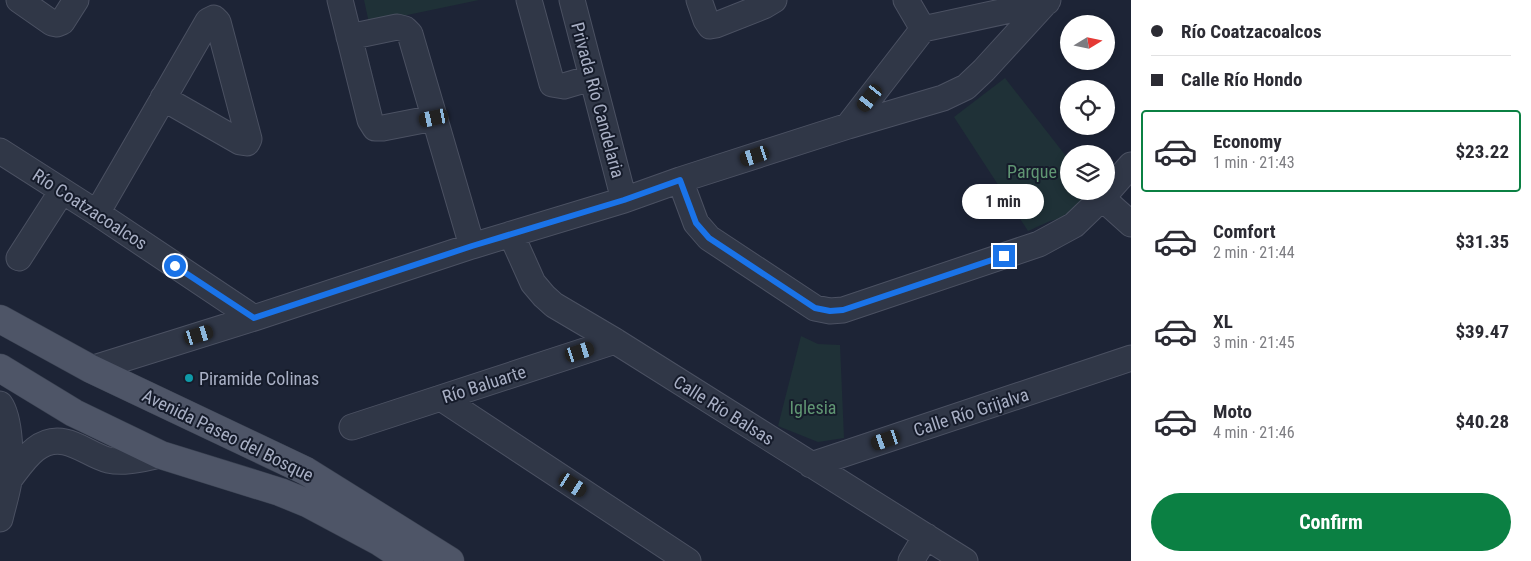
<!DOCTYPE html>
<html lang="en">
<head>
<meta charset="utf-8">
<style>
	:root { --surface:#fff; --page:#f2f2f3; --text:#2b2b33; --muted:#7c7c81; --line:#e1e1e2; --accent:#0b8043 }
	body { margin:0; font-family:"Roboto Condensed",sans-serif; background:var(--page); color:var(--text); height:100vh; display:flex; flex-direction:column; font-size:19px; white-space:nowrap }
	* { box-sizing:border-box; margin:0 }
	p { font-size:16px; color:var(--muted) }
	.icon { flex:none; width:28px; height:28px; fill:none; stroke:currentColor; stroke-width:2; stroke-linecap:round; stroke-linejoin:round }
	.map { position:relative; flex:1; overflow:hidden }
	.sheet { display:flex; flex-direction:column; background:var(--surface); width:400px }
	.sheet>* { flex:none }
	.top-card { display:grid; align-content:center; height:110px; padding:0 20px; background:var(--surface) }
	.needle { width:32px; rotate:80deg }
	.tools { position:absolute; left:1060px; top:15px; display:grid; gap:10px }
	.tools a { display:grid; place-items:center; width:55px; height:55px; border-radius:50%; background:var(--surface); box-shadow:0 2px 8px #0003; font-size:25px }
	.end { position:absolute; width:22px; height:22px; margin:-11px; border:6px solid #1a73e8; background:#fff; box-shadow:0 0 0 2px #fff }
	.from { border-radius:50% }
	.bubble { position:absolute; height:35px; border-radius:18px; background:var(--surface); box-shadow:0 2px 8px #0003; font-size:16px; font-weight:700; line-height:35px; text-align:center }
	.car { position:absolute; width:15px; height:30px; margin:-15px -8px; border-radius:6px; box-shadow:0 0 4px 1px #0007; background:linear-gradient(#222 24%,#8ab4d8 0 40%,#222 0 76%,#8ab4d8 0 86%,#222 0) }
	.top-card b { display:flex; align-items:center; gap:18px; height:48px; font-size:19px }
	.top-card b+b { border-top:1px solid var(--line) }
	.top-card i { width:12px; height:12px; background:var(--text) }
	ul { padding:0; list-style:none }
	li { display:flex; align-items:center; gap:15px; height:82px; margin:0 10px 8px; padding:0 10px; border:2px solid transparent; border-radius:5px }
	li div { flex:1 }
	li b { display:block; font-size:19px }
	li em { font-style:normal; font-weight:700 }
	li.selected { border-color:var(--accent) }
	li>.icon { width:45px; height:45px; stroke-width:1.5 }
	.cta { display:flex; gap:10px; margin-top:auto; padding:10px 20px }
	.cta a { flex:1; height:58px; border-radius:30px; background:var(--accent); color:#fff; font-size:20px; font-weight:700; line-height:58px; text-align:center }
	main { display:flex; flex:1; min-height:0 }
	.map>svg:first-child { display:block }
	.green { fill:#1f3137 }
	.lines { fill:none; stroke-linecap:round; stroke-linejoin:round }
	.minor-casing { stroke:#4b5162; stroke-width:27 }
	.major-casing { stroke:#394050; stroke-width:29 }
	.minor { stroke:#303747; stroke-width:25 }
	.major { stroke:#4e5567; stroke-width:28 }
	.route { stroke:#1a73e8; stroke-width:6 }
	.culture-dot { fill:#0f9aa8; stroke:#161c2b; stroke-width:2 }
	.labels { text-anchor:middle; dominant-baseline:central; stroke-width:4; stroke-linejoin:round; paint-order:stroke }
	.street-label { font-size:18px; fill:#a9b0c5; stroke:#161c2b }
	.park-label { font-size:18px; fill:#609673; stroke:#161c2b }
	.poi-label { font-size:18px; fill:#a9b0c5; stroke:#161c2b; text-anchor:start }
</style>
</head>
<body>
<main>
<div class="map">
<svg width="1131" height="561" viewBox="0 0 1131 561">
	<rect width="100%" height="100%" fill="#1d2436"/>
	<path class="green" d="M364 0H479L369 23Z
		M1005 78 1069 160V191H1093L1082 214 1050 221 1028 231 954 117Z
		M801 336 818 344 840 345 844 438 818 442 778 426Z"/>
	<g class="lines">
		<defs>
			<path id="minor" d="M19 0 52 23 57 24 62 22 76 0
				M340 0 370 120 375 128H383L434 118
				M529 0 552 84 564 86 591 78
				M572 0 624 200
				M699 0 706 20 710 26 716 25 764 6 774 0
				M906 0 923 29
				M349 37 397 27 405 29 410 34 472 246
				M848 126 923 29 1047 2
				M0 151 97 213 254 318
				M680 180 696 223 709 238 815 308 830 311 843 310 1039 244 1074 225 1102 198 1131 165
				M1102 198 1131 224
				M97 213 208 21 214 18 218 22 249 139 247 143 240 142 163 98
				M511 234 533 283 544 296 554 305 615 341 965 561
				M19 258 62 191
				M91 369 254 318 472 246 624 200 680 180 848 126 943 98 966 87 984 70 1048 0
				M441 398 688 561
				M0 404C11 419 11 463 9 481 7 494 3 506 0 519
				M352 427 615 341
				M811 465 1131 358
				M9 480C23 462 38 436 65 442 80 445 93 456 108 460 126 464 144 458 161 455
				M911 561 926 536"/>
			<path id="major" d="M0 319 91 369 306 471 450 561
				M0 368 74 413 161 455 280 492 307 503 380 542 409 561"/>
		</defs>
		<use href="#minor" class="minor-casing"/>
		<use href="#major" class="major-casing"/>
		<use href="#minor" class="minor"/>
		<use href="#major" class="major"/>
	</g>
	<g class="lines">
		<path class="route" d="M175 266 254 318 472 246 624 200 680 180 696 223 709 238 815 308 830 311 843 310 1004 256"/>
	</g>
	<circle class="culture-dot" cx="189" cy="378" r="5"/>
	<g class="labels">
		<g class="street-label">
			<text transform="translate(598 100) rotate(75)">Privada Río Candelaria</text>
			<text transform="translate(90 209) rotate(33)">Río Coatzacoalcos</text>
			<text transform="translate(484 384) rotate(-18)">Río Baluarte</text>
			<text transform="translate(724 410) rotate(32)">Calle Río Balsas</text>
			<text transform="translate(971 412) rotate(-18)">Calle Río Grijalva</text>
			<text transform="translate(228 435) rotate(26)">Avenida Paseo del Bosque</text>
		</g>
		<g class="park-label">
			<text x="1032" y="171">Parque</text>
			<text x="813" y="407">Iglesia</text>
		</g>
		<g class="poi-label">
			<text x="199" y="378">Piramide Colinas</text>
		</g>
	</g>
</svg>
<div class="tools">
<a><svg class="needle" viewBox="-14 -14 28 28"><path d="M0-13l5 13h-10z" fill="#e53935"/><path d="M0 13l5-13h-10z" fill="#7c7c81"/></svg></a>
<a><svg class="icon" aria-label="locate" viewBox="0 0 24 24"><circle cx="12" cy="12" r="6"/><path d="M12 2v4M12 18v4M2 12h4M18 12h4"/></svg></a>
<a><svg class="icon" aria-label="layers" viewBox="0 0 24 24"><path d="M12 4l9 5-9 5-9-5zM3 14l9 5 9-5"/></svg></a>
</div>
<i class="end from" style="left:175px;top:266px"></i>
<i class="end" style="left:1004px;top:256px"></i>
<div class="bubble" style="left:962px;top:184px;width:82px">1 min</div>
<i class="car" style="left:870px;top:98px;rotate:218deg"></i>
<i class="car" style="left:434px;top:118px;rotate:258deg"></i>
<i class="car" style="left:755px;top:156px;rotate:252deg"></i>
<i class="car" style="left:199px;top:335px;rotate:73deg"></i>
<i class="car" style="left:580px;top:352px;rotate:72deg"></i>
<i class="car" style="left:886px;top:440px;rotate:251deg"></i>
<i class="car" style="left:573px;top:485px;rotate:123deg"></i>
</div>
<section class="sheet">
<div class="top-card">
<b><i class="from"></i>Río Coatzacoalcos</b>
<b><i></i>Calle Río Hondo</b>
</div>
<ul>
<li class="selected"><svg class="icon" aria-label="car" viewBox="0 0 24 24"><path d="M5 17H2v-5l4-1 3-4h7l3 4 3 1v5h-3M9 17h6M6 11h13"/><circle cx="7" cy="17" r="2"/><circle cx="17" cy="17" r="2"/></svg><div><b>Economy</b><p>1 min · 21:43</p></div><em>$23.22</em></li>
<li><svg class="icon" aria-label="car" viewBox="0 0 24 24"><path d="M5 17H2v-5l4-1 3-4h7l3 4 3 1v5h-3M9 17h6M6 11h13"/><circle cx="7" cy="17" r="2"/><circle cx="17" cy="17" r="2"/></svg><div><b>Comfort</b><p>2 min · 21:44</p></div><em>$31.35</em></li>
<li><svg class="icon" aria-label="car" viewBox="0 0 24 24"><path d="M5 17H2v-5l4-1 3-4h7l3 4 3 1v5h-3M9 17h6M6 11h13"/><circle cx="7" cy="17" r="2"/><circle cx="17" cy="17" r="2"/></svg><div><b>XL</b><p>3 min · 21:45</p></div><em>$39.47</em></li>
<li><svg class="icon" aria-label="car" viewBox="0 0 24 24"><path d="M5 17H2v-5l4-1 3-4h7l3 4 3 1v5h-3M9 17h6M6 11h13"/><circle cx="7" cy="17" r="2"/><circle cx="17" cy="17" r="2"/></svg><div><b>Moto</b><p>4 min · 21:46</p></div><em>$40.28</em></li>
</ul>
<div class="cta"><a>Confirm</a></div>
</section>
</main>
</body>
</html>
